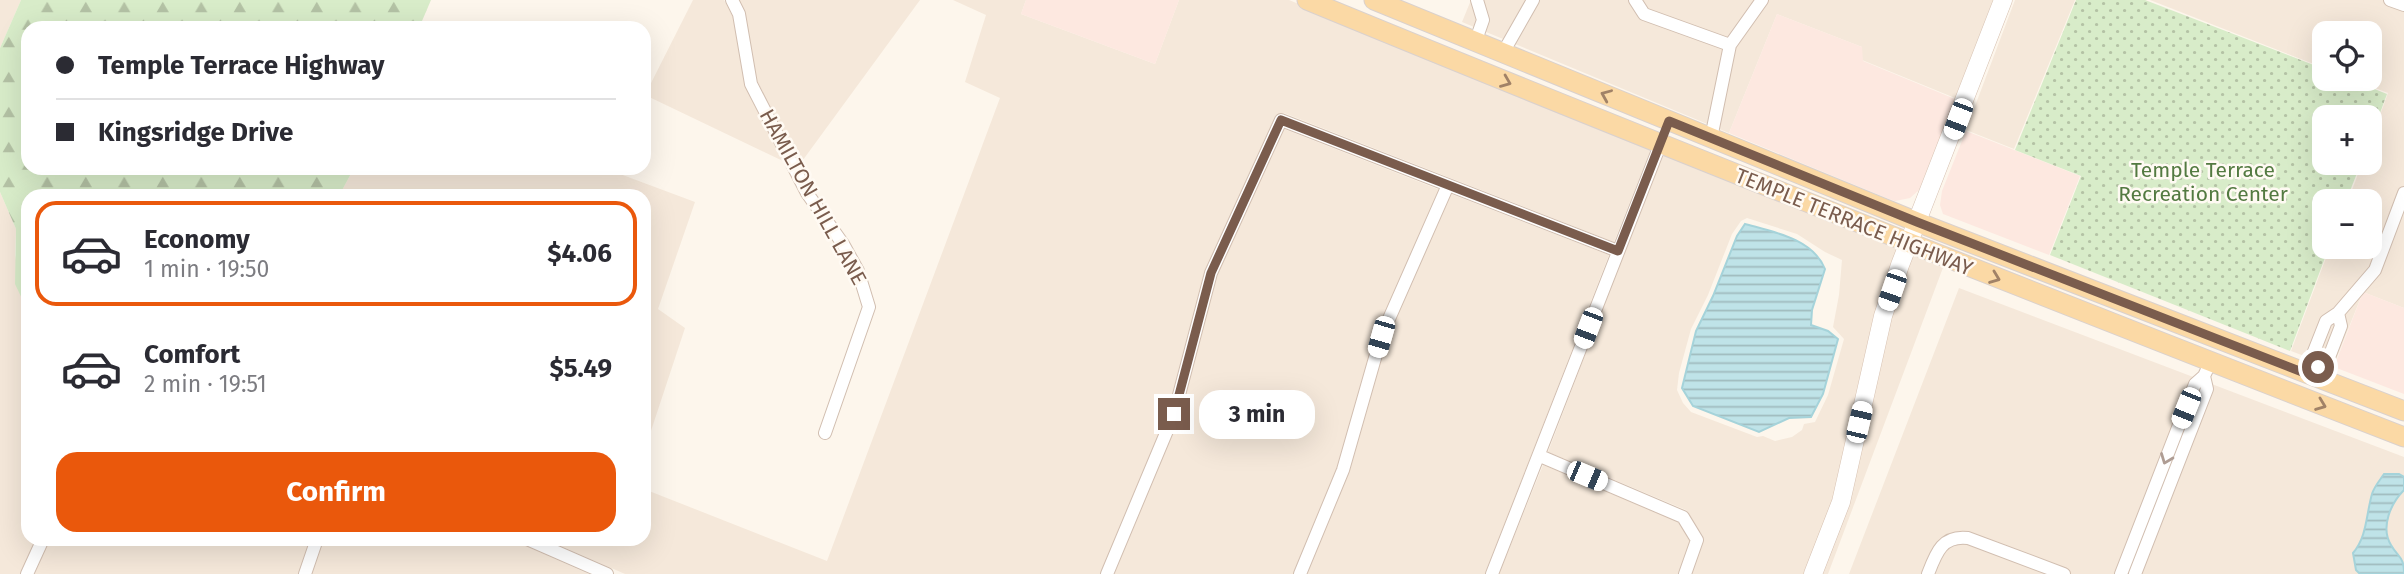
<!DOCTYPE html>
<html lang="en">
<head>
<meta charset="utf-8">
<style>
	:root { --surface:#fff; --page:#f7f7f7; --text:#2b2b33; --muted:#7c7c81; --line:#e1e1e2; --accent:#ea580c }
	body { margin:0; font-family:"Fira Sans",sans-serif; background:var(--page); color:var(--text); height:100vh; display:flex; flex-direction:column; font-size:26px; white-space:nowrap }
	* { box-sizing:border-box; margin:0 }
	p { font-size:23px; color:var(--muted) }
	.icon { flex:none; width:38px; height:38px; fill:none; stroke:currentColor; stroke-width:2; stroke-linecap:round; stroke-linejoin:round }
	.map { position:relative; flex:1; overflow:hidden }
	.details { position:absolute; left:21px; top:189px; width:630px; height:357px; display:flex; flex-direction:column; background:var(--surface); border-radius:21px; box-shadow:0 7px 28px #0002 }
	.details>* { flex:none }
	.top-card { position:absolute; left:21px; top:21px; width:630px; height:154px; border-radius:21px; box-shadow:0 7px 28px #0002; display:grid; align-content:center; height:154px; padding:0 35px; background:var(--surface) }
	.buttons { position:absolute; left:2312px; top:21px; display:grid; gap:14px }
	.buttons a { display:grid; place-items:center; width:70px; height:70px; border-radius:14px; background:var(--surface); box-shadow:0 7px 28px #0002; font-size:35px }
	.end { position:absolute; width:32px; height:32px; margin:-16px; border:9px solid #7a5c4d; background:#fff; box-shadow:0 0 0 4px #fff }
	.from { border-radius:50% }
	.bubble { position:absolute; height:49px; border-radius:21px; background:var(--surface); box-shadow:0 7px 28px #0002; font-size:23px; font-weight:700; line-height:49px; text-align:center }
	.car { position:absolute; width:21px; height:42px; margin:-21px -10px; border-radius:9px; box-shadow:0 0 5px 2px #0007; background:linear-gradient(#fff 24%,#345 0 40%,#fff 0 76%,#345 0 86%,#fff 0) }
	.top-card b { display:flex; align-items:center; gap:24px; height:66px; font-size:26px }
	.top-card b+b { border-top:2px solid var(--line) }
	.top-card i { width:18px; height:18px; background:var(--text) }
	ul { padding:12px 0 0; list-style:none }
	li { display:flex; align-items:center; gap:21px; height:105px; margin:0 14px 10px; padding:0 21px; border:4px solid transparent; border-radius:21px }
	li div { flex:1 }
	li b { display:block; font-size:26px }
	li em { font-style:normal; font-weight:700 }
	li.selected { border-color:var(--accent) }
	li>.icon { width:63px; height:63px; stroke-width:1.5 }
	.primary-button { display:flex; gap:14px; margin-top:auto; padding:14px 35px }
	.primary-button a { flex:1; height:80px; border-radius:21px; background:var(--accent); color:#fff; font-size:28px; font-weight:700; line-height:80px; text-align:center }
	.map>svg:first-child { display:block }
	.residential { fill:#f5e8da; fill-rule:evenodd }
	.commercial { fill:#fde8e0 }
	.grass { fill:url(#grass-dots) }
	.forest { fill:url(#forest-firs) }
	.water { fill:url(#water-rules); stroke:#a5d3da; stroke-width:2 }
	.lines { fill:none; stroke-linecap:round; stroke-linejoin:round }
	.street-casing { stroke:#d1beb0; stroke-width:14 }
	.secondary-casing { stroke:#d6c0b0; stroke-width:19 }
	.primary-casing { stroke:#dad1cd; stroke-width:21 }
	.street { stroke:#fff; stroke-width:12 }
	.secondary { stroke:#fff; stroke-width:18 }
	.primary { stroke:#fbd9a5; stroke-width:19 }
	.oneway { stroke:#a18267 }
	.oneway2 { stroke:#af9d94 }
	.route { stroke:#7a5c4d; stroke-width:9 }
	.labels { text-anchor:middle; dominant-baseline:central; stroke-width:5; stroke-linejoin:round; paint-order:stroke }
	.park-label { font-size:21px; fill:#537a41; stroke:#fffaf3 }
	.street-label { font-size:21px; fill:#7a5c4d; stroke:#fffaf3 }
</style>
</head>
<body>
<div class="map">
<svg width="2404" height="574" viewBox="0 0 2404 574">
	<defs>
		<pattern id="grass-dots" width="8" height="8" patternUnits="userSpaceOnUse" patternTransform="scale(1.75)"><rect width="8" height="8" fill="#d8ecc9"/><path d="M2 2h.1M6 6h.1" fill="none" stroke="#b4c2a5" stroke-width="1.8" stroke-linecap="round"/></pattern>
		<pattern id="forest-firs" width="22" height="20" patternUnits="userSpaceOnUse" patternTransform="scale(1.75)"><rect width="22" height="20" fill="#d8ecc9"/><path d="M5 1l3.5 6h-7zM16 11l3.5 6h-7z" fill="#b4c2a5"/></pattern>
		<pattern id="water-rules" width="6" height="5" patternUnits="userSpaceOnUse" patternTransform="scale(1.75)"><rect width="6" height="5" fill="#bfe3e8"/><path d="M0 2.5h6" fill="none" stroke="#a0bbbe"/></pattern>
	</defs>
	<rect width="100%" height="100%" fill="#fdf6ec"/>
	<path class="residential" d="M0 0H21L0 48Z
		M693 0H724L733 17 746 88 783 161 645 95Z
		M739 0H920L800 164 757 81 745 12Z
		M953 0H1026L1021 14 1155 64 1179 0H1289L1651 149 1614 242 1284 113 1275 117 1205 271 1168 412 1100 574H625L545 539H644V489L827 561 1000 98 965 82 986 15Z
		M1471 0H1993L1955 98 1862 60V47L1777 14 1729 133 1462 22Z
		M2015 0H2075L2014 149 1966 130Z
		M2150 0H2404V308L2363 292 2333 367 2291 351 2330 247H2370V201H2348L2362 163H2370V143L2388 93 2352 79H2370V33H2324V68Z
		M1284 129 1440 190 1375 335 1337 468 1293 574H1114L1180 416 1217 275Z
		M1662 154 1900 248 1835 500 1807 574H1691L1703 543V536L1686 510 1548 452ZM1747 218 1797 234 1825 252 1842 260 1839 295 1833 327 1844 339 1828 395 1815 422 1804 424 1802 430 1792 437 1775 441 1763 436 1757 437 1691 412 1683 403 1677 390 1679 373 1691 329 1708 295 1732 234 1741 221Z
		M354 168H604L695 202 658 309 685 328 644 452V196H339Z
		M0 192 16 229 15 255 25 304 28 305V539H37L20 574H0Z
		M1451 194 1609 255 1485 574H1306L1349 473 1387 339Z
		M1912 253 1944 265 1828 574H1820L1889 317Z
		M1959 288 2404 457V574H1849Z
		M1543 465 1679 522 1690 542 1678 574H1499Z
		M50 539H310L299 574H33Z
		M324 539H510L589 574H311Z"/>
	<path class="commercial" d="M1026 0H1179L1155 64 1021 14Z
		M1777 14 1862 47 1863 61 1955 99 1919 190 1910 198 1895 201 1889 199 1729 133Z
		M1966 131 2080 176 2049 255 1943 214 1940 205 1942 191Z
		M2363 292 2404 308V394L2334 367Z"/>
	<path class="grass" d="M2076 0H2145L2324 69V79H2349L2387 94 2370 140V117H2324V163H2361L2346 201H2324V247H2329L2290 351 2050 255 2081 176 2015 150Z"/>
	<path class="forest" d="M21 0H431L419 28H28V168H354L339 196H28V305H25L15 284 16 229 0 192V48Z"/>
	<path class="water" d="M1745 224C1774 232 1813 239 1825 269L1812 310 1811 325 1828 331 1838 339 1823 394 1811 417 1789 418 1759 432 1693 406 1682 388 1696 331 1713 296 1737 236Z
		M2384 474H2399L2404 477V490C2391 503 2380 527 2391 545 2399 559 2404 556 2404 574H2360L2356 570 2353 553C2367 537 2366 515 2372 494 2374 487 2380 480 2384 474Z"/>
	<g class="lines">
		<defs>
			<path id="street" d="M732 0 739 14 751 84 807 193 843 244 858 271 869 307 825 433
				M1635 0 1644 14 1730 45
				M2390 0 2404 5
				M1476 40 1483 20 1477 0
				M1504 51 1533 0
				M1711 138 1730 45 1762 0
				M2318 367 2311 359 2326 321 2338 313 2375 270 2404 193
				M2316 373 2318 367 2326 365 2341 326 2338 313
				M1540 456 1683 517 1697 540 1685 574
				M527 539 607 574
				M27 574 43 539
				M305 574 317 539
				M1107 574 1174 414 1211 273 1281 120 1618 251
				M1300 574 1343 470 1381 337 1448 185
				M1492 574 1660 145
				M1928 574C1936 553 1942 535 1968 538L2064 574
				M2121 574 2195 384 2204 376 2211 361
				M2135 574 2207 389 2204 376"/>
			<path id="secondary" d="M1813 574 1841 502 1883 316 1900 265 2003 0"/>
			<path id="primary" d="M1307 0C1671 150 2037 294 2404 437
				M1374 0 1917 222 2404 411"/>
		</defs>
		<use href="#street" class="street-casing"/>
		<use href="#secondary" class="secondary-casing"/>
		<use href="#primary" class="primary-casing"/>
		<use href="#street" class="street"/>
		<use href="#secondary" class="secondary"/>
		<use href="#primary" class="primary"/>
	</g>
	<defs><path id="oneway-chevron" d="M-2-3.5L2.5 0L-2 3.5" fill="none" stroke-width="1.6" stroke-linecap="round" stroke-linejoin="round" transform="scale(1.75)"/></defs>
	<g class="oneway">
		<use href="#oneway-chevron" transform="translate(1506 82) rotate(22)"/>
		<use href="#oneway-chevron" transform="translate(1606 95) rotate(-157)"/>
		<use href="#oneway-chevron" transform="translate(1995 278) rotate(21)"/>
		<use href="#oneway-chevron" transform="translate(2321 405) rotate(21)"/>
	</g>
	<use class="oneway2" href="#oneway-chevron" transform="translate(2166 459) rotate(111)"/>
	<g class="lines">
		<path class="route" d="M1174 414 1211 273 1281 120 1618 251 1669 121 1917 222 2315 377 2318 367"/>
	</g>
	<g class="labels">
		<g class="park-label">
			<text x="2203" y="170">Temple Terrace<tspan x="2203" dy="24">Recreation Center</tspan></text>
		</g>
		<g class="street-label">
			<text transform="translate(813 197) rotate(61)">HAMILTON HILL LANE</text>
			<text transform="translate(1854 222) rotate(22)">TEMPLE TERRACE HIGHWAY</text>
		</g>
	</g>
</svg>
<div class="buttons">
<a><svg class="icon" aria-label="locate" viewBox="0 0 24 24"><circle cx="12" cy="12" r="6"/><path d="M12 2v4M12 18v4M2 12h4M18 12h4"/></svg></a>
<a>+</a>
<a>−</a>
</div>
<i class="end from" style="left:2318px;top:367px"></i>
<i class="end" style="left:1174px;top:414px"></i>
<div class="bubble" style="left:1199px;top:390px;width:116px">3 min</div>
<i class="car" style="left:1958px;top:119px;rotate:201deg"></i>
<i class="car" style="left:1892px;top:290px;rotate:199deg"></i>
<i class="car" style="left:1588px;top:328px;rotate:201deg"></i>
<i class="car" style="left:1381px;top:337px;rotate:196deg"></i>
<i class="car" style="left:2186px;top:408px;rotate:202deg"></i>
<i class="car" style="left:1859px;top:422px;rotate:13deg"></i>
<i class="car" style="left:1587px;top:476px;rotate:113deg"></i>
<div class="top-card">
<b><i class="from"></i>Temple Terrace Highway</b>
<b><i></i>Kingsridge Drive</b>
</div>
<section class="details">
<ul>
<li class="selected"><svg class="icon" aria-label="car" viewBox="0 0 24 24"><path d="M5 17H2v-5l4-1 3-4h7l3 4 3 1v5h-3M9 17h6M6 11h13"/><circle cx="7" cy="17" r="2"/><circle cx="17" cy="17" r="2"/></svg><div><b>Economy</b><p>1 min · 19:50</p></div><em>$4.06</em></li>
<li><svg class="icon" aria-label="car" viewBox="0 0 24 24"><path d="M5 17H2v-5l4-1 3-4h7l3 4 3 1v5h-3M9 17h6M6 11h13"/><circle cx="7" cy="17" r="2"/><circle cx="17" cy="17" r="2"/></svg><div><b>Comfort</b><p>2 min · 19:51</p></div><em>$5.49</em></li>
</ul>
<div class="primary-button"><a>Confirm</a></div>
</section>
</div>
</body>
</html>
